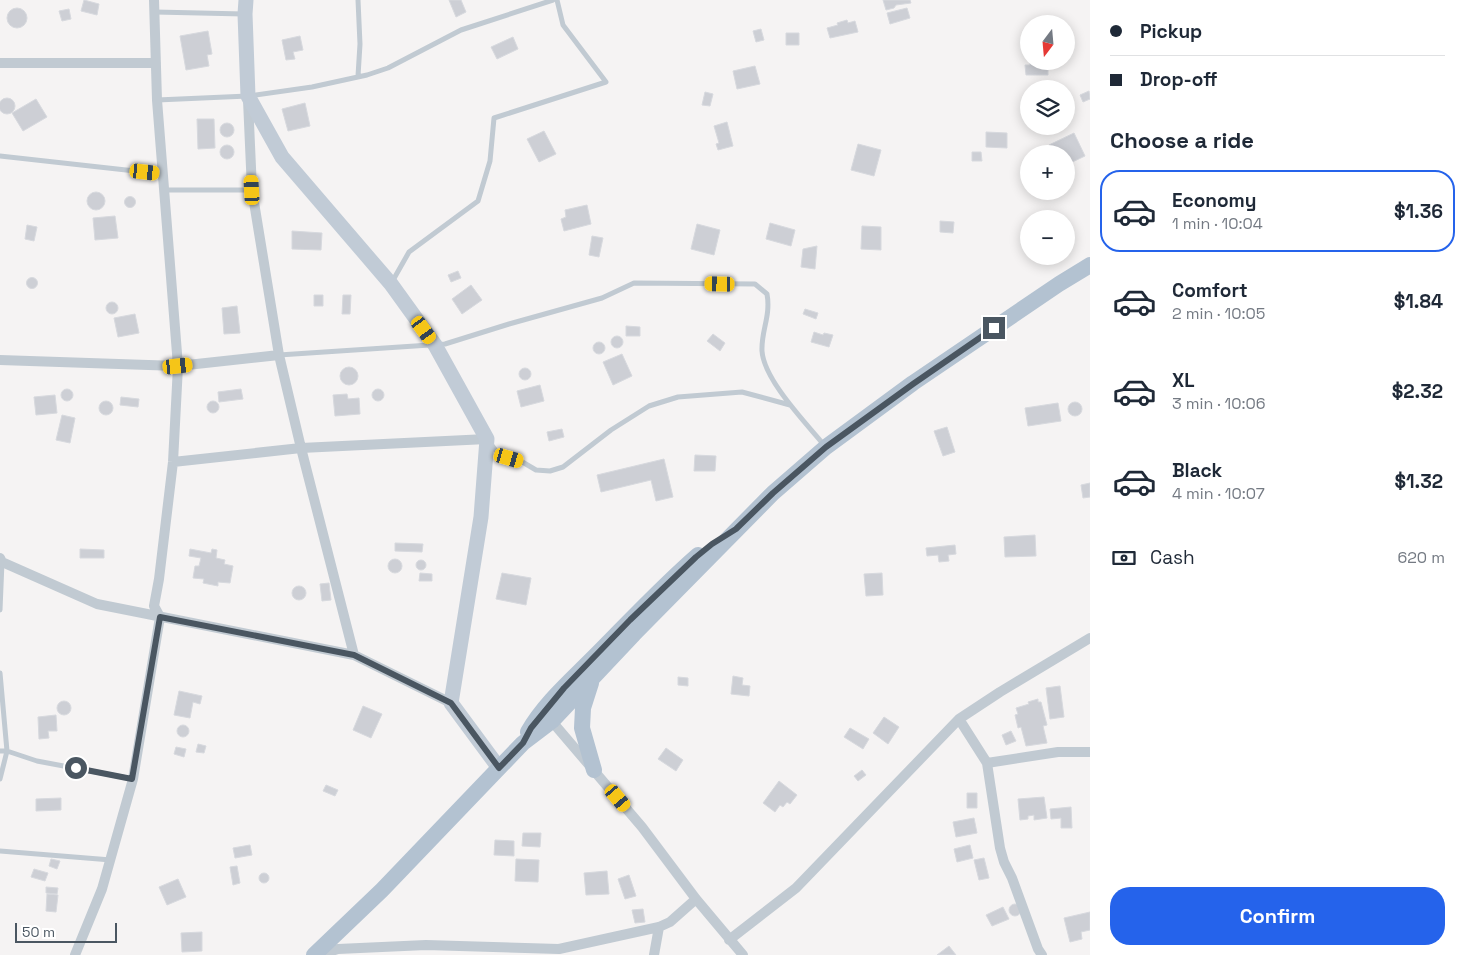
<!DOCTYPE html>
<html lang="en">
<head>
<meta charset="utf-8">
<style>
	:root { --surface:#fff; --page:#f6f6f7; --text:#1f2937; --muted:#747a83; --line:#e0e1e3; --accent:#2563eb }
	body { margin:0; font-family:"Space Grotesk",sans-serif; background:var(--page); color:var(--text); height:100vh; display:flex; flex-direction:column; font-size:19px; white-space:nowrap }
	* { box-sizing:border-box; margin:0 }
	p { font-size:16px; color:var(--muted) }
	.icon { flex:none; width:28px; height:28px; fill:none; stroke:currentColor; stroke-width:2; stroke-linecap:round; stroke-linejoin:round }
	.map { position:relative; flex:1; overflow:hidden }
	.panel { display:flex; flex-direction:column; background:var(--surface); width:375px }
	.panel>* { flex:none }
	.guide { display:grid; align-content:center; height:110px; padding:0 20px; background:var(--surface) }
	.needle { width:32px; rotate:196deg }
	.controls { position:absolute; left:1020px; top:15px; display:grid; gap:10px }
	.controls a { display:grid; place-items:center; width:55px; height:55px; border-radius:50%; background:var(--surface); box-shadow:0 2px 12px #0003; font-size:25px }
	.scale { position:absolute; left:15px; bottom:12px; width:102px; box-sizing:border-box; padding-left:5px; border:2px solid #4a5661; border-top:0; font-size:14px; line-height:18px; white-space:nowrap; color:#4a5661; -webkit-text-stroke:4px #fff; paint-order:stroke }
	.end { position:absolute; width:22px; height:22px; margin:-11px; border:6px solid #4a5661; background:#fff; box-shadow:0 0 0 2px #fff }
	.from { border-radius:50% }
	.car { position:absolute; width:15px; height:30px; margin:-15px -8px; border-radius:6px; box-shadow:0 0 4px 1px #0007; background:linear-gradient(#f5c518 24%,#345 0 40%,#f5c518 0 76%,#345 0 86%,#f5c518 0) }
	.guide b { display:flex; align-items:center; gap:18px; height:48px; font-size:19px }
	.guide b+b { border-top:1px solid var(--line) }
	.guide i { width:12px; height:12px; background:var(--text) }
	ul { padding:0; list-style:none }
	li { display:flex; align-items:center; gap:15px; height:82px; margin:0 10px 8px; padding:0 10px; border:2px solid transparent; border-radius:20px }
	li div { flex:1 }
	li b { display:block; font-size:19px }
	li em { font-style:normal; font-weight:600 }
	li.selected { border-color:var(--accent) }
	li>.icon { width:45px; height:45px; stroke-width:1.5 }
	h2 { padding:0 20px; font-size:22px; line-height:60px }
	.pay { display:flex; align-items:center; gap:12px; height:55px; padding:0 20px; font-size:19px }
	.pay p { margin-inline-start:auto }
	.action { display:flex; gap:10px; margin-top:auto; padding:10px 20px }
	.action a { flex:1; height:58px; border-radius:20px; background:var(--accent); color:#fff; font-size:20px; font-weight:600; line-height:58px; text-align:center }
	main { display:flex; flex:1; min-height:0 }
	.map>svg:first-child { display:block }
	.building { fill:#cdcfd5; stroke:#d7d9de }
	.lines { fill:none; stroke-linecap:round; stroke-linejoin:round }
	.lane { stroke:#c1cad2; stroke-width:5 }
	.street { stroke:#c1cad2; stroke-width:10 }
	.secondary { stroke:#c1cbd6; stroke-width:15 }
	.primary { stroke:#b3c2d1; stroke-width:16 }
	.route { stroke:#4a5661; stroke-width:6 }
</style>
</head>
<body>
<main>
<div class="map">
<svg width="1090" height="955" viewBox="0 0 1090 955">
	<rect width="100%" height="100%" fill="#f5f3f3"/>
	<path class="building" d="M84 0 99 4 97 15 81 11Z
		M449 0H461L466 12 456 17Z
		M883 0H910L911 3 896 5 894 8 886 10Z
		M907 8 910 18 890 24 887 13Z
		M7 18a10 10 0 1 1 20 0a10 10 0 1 1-20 0Z
		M69 9 71 19 62 21 59 11Z
		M847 20 848 23 855 21 858 32 830 38 827 28 838 25 837 23Z
		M761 29 764 40 756 42 753 31Z
		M208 31 212 54 207 55 209 66 186 70 180 36Z
		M786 33H799V45H786Z
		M300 36 303 50 293 52 295 59 286 60 282 40Z
		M513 37 518 49 497 59 491 47Z
		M1030 61H1048V75H1026L1025 65H1030Z
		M755 66 760 84 737 89 733 71Z
		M1089 91 1090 99 1083 102 1080 95Z
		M705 92 713 94 710 106 702 105Z
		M-1 106a8 8 0 1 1 16 0a8 8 0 1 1-16 0Z
		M36 99 47 117 23 131 12 113Z
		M305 103 310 126 288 131 282 109Z
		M197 119H214L215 148 198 149Z
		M727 122 733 146 718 150 716 144 719 143 714 126Z
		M220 130a7 7 0 1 1 14 0a7 7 0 1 1-14 0Z
		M544 131 556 154 539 162 527 139Z
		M986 132 1007 133V148L986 147Z
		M1074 133 1085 156 1066 165V154H1053L1049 145Z
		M858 144 881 150 874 176 851 170Z
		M220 152a7 7 0 1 1 14 0a7 7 0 1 1-14 0Z
		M972 152H981L982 161H972Z
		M87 201a9 9 0 1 1 18 0a9 9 0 1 1-18 0Z
		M124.5 202a5.5 5.5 0 1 1 11 0a5.5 5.5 0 1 1-11 0Z
		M587 205 591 224 564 231 561 219 566 217 565 210Z
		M115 216 118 238 95 240 93 218Z
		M940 221 954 222 953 233 940 232Z
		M770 223 795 230 791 246 766 239Z
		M697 224 720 230 714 255 691 249Z
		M27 225 37 227 34 241 25 239Z
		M862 226 881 227V250L861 249Z
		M292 231 322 233 321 250 292 249Z
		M592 236 603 238 599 257 589 255Z
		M817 246 815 269 801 267 803 249Z
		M458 271 461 278 451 282 448 275Z
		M26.5 283a5.5 5.5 0 1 1 11 0a5.5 5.5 0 1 1-11 0Z
		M471 285 482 300 462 314 452 299Z
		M314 295H323V306H314Z
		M343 295H351L350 314H342Z
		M106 308a6 6 0 1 1 12 0a6 6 0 1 1-12 0Z
		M237 306 240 333 224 334 222 308Z
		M805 309 818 313 816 319 803 314Z
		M135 314 139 333 118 337 114 318Z
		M626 326 640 327V336H626Z
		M814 332 823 335 824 333 833 335 829 347 811 342Z
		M713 334 725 343 720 351 707 341Z
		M611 342a6 6 0 1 1 12 0a6 6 0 1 1-12 0Z
		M593 348a6 6 0 1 1 12 0a6 6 0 1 1-12 0Z
		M622 354 632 376 613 385 603 362Z
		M340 376a9 9 0 1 1 18 0a9 9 0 1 1-18 0Z
		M519 374a6 6 0 1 1 12 0a6 6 0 1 1-12 0Z
		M540 385 544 401 521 407 517 391Z
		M372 395a6 6 0 1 1 12 0a6 6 0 1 1-12 0Z
		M241 389 243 399 219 402 218 392Z
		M61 395a6 6 0 1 1 12 0a6 6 0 1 1-12 0Z
		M347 394 348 399 359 398 360 414 335 416 333 395Z
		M55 395 57 413 36 415 34 397Z
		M121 397 139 399 138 407 120 405Z
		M207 407a6 6 0 1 1 12 0a6 6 0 1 1-12 0Z
		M99 408a7 7 0 1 1 14 0a7 7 0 1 1-14 0Z
		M1068 409a7 7 0 1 1 14 0a7 7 0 1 1-14 0Z
		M1058 403 1061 421 1028 426 1025 408Z
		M62 415 75 418 70 443 56 440Z
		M947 427 955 452 943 456 934 431Z
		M562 429 564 437 549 441 547 432Z
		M695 455 716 456 715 471H694Z
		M664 459 673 497 656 501 651 480 601 492 597 475Z
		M1090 483V497L1083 498 1081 485Z
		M1035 535 1036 556 1005 557 1004 537Z
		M395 543 423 544 422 552 395 551Z
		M955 545 956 554 948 555 949 561 939 562 938 555 927 556 926 548Z
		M80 549 104 550V558H80Z
		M190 549 211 553 212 549 217 550 216 558 225 560 224 564 233 566 230 583 218 582V586L203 583 204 579 193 578 195 566H199L201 558 189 556Z
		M388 566a7 7 0 1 1 14 0a7 7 0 1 1-14 0Z
		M416 565a5 5 0 1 1 10 0a5 5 0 1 1-10 0Z
		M420 573 432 574V581H419Z
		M502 573 531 578 526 605 496 599Z
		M882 573 883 595 866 596 864 574Z
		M329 583 331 600 322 601 320 584Z
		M292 593a7 7 0 1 1 14 0a7 7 0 1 1-14 0Z
		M733 676 743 678 742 685 750 686 749 696 731 694Z
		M678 677 688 678V686L678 685Z
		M1060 686 1064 717 1050 719 1046 688Z
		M179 691 202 696 200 704 193 702 190 718 174 715Z
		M1038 699V702H1041L1047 725 1043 726 1047 743 1026 746 1021 727 1018 728 1015 715 1018 714 1016 708 1029 704 1028 702Z
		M57 708a7 7 0 1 1 14 0a7 7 0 1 1-14 0Z
		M363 706 382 714 371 738 353 730Z
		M56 715 57 731H48L49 738 39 739 38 717Z
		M884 717 899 727 888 744 873 733Z
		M177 731a6 6 0 1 1 12 0a6 6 0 1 1-12 0Z
		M850 728 869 739 863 749 844 737Z
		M1011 731 1016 741 1006 745 1002 735Z
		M198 744 206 746 204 753 196 752Z
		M176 747 186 749 184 757 174 754Z
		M666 748 683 760 676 771 658 759Z
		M862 770 866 775 858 781 854 776Z
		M779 781 797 795 790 804 787 802 783 807 780 805 775 812 763 803Z
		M326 785 338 790 335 796 323 791Z
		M967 793H977V808H967Z
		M1044 797 1047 818 1034 820V815L1028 816V819L1020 820 1018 799Z
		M61 798V810L36 811V799Z
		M1071 807 1072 828H1061V818L1051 819 1050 809Z
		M974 818 977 833 956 837 953 822Z
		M523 833H541L540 847 522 846Z
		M495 840 514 841V856L494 855Z
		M250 845 252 855 235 858 233 848Z
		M970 845 973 858 957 862 954 849Z
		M984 858 989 878 979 880 974 860Z
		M51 859 60 861 57 869 49 866Z
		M516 859 539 860 538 882 515 881Z
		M237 866 240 883 233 885 230 867Z
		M34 869 48 873 45 881 31 877Z
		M607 871 609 894 586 895 584 873Z
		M259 878a5 5 0 1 1 10 0a5 5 0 1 1-10 0Z
		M629 875 636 896 625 899 618 879Z
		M178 879 186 897 167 905 159 887Z
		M46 887 58 888 57 894 46 893Z
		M47 894 58 895 56 912 46 911Z
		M1009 910a6 6 0 1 1 12 0a6 6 0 1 1-12 0Z
		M1003 907 1009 919 992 926 986 915Z
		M643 909 645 922 635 923 632 910Z
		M1090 912V930L1081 932 1082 939 1070 942 1064 918Z
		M202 932V951L182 952 181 933Z
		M949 946 956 955H937Z"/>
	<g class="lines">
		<path class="lane" d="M155 12 244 14
			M358 76 360 44 358 0
			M157 100 248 96 312 87 367 75 388 68 461 30 553 0
			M0 156 162 174
			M165 190H252
			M392 282 409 252 478 201 490 161 494 118 606 82 563 25 557 0
			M279 355 445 344 509 324 602 298 634 283 755 284 767 294C771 316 761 331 762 351 764 380 806 423 824 445
			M491 444 499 455 519 460 536 470 550 471 563 467 611 430 649 406 678 397 742 392 790 405
			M0 610 2 562
			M0 673 7 751 0 779
			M0 751H7L37 761 133 779
			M0 851 111 860"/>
		<path class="street" d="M0 63H156
			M248 100 252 190 279 355 301 448 354 655
			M0 360 178 366 279 355
			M173 462 301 448 487 439
			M0 558 2 562 97 604 354 655 451 703
			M549 718 642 827 696 899 743 955
			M959 719 987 763 1000 848 1004 862 1012 878 1038 949 1042 955
			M987 763 1058 752H1090
			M729 940 796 888 959 719 1000 692 1090 638
			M75 955 102 889 133 779 160 617 154 606 159 579 173 462 178 366 157 100 154 0
			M319 955 338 949 426 945 559 949 659 927 670 922 696 899
			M654 955 659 927"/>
		<path class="secondary" d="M246 0 245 14 248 96 282 157 391 284 435 345 487 439 481 517 451 703 499 768"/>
		<path class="primary" d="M591 683 583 708 582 728 594 770
			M528 732C543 705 569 682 591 660 626 625 660 588 698 555
			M314 955 382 890 523 743 552 721 634 634 773 493 826 447 913 383 1059 284 1090 265"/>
	</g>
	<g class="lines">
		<path class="route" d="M76 768 132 779 160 617 354 655 451 703 499 768 523 743 531 728 564 688 630 620 696 557 712 544 736 529 773 493 826 447 913 384 994 328"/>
	</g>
</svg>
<div class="controls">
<a><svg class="needle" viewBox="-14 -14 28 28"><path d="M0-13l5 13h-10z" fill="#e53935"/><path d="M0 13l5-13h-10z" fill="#747a83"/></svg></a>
<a><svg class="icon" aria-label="layers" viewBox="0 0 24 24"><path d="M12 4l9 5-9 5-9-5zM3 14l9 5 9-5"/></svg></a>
<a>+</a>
<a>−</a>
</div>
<div class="scale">50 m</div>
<i class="end from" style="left:76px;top:768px"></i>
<i class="end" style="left:994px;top:328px"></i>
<i class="car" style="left:145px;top:172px;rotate:96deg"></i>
<i class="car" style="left:252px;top:190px;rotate:357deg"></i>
<i class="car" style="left:720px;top:284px;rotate:271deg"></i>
<i class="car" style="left:424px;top:330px;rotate:144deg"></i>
<i class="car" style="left:178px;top:366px;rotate:84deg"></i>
<i class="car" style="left:509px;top:458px;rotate:106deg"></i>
<i class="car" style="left:618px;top:798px;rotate:140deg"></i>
</div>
<section class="panel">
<div class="guide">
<b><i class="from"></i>Pickup</b>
<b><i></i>Drop-off</b>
</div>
<h2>Choose a ride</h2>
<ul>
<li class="selected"><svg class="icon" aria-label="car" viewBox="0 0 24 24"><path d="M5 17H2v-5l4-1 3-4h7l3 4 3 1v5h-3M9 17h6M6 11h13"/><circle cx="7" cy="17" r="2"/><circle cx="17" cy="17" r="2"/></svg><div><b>Economy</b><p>1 min · 10:04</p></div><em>$1.36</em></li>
<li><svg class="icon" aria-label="car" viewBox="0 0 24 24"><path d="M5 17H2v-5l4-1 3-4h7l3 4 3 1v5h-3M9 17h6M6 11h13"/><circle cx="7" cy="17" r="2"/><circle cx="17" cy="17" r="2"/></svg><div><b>Comfort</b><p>2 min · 10:05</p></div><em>$1.84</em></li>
<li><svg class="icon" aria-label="car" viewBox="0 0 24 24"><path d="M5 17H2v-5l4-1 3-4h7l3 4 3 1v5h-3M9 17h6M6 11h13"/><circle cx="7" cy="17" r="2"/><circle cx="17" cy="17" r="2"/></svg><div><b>XL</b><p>3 min · 10:06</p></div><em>$2.32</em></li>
<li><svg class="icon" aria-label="car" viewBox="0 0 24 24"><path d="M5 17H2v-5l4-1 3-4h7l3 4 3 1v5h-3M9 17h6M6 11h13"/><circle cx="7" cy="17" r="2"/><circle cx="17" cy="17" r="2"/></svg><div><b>Black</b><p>4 min · 10:07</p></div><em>$1.32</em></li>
</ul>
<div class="pay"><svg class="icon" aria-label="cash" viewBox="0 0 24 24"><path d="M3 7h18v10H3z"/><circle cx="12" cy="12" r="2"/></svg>Cash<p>620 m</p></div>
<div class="action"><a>Confirm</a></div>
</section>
</main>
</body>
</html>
